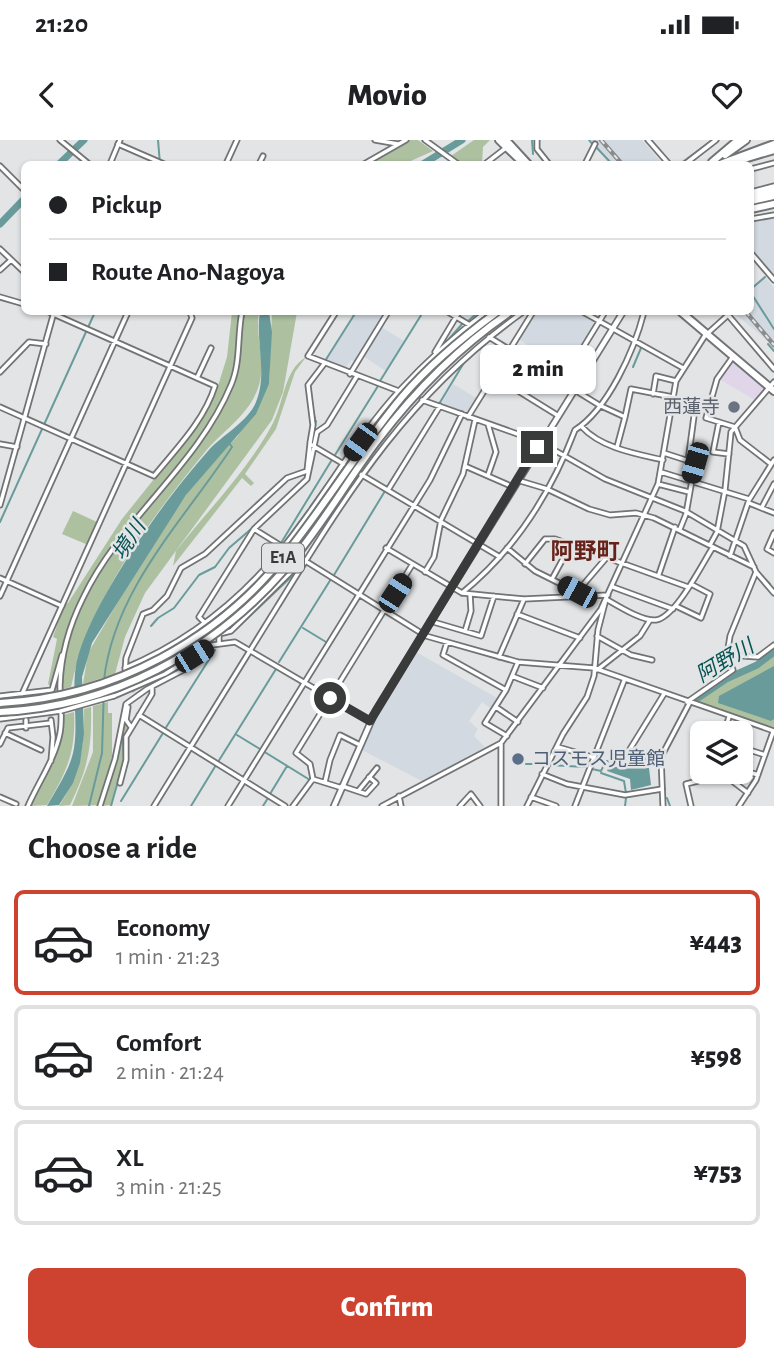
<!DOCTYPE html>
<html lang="en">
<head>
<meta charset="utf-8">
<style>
	:root { --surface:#fff; --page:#f2f2f2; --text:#202124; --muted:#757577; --line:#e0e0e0; --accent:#ce4230 }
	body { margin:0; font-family:"Alegreya Sans","Noto Sans JP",sans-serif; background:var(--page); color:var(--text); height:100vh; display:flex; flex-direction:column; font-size:26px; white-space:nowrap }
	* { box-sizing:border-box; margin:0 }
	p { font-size:23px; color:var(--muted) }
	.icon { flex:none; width:38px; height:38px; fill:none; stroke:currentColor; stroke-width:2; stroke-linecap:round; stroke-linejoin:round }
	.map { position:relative; height:666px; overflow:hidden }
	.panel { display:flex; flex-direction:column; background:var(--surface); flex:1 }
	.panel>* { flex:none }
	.top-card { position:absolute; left:21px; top:21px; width:733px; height:154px; border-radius:10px; box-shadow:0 2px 5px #0004; display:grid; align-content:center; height:154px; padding:0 28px; background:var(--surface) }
	.fabs { position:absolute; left:690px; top:581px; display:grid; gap:14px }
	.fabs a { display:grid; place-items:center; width:63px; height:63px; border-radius:10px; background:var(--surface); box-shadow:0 2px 5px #0004; font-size:35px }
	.end { position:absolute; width:32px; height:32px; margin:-16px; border:9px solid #393a3a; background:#fff; box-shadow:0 0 0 4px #fff }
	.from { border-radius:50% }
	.bubble { position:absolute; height:49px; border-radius:10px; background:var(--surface); box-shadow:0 2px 5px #0004; font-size:23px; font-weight:800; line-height:49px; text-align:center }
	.car { position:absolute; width:21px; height:42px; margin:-21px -10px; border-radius:9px; box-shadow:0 0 5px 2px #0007; background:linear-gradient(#222 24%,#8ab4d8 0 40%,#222 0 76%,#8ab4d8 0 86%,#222 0) }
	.top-card b { display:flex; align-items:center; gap:24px; height:66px; font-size:26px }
	.top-card b+b { border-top:2px solid var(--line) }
	.top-card i { width:18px; height:18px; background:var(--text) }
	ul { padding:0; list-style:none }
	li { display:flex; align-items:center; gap:21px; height:105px; margin:0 14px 10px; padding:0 14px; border:4px solid var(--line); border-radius:10px }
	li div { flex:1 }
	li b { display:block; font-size:26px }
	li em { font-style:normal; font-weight:800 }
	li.on { border-color:var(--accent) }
	li>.icon { width:63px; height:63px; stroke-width:1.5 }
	h2 { padding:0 28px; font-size:32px; line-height:84px }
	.primary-button { display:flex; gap:14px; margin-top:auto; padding:14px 28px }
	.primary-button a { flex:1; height:80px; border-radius:10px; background:var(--accent); color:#fff; font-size:28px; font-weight:800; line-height:80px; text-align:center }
	.status { display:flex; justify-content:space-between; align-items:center; height:49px; padding:0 35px; background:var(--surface); direction:ltr }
	.status svg { height:19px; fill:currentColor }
	header { display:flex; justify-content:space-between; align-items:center; height:91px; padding:0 28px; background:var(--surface); font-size:32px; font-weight:800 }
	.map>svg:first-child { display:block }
	.built { fill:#d2d9e1 }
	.education { fill:#e0d5e9 }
	.green { fill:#adc1a1 }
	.water { fill:#6a9b9b }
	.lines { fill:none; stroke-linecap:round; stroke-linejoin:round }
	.stream { stroke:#6a9b9b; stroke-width:2 }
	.river { stroke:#6a9b9b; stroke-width:7 }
	.minor-tunnel { stroke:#c0c2c4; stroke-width:3.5; stroke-dasharray:3.5 2; stroke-linecap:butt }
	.minor-casing { stroke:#717374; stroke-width:7 }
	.tertiary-casing { stroke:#717374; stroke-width:7 }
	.secondary-casing { stroke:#717374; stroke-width:8 }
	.trunk-casing { stroke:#717374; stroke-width:10 }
	.motorway-casing { stroke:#717374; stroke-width:10 }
	.minor { stroke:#fff; stroke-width:3.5 }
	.tertiary { stroke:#fff; stroke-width:3.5 }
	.secondary { stroke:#fff; stroke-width:4.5 }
	.trunk { stroke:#fff; stroke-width:6 }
	.motorway { stroke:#fff; stroke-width:6 }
	.rail-casing { stroke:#898b8c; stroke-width:4.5 }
	.rail { stroke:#e2e4e6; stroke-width:2; stroke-dasharray:5; stroke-linecap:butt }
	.tertiary-bridge-casing { stroke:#717374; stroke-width:7; stroke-linecap:butt }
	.motorway-bridge-casing { stroke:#717374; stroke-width:10; stroke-linecap:butt }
	.tertiary-bridge { stroke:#fff; stroke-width:3.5 }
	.motorway-bridge { stroke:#fff; stroke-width:6 }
	.route { stroke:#393a3a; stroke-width:9 }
	.worship-dot { fill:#6b7280; stroke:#e2e4e6; stroke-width:2.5 }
	.service-dot { fill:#5c6f8a; stroke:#e2e4e6; stroke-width:2.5 }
	.labels { text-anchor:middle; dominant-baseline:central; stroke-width:5; stroke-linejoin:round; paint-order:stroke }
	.shield { fill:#e2e4e6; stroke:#6c6d6e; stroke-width:2 }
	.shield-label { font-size:18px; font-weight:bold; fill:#393a3a }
	.worship-label { font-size:19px; fill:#5b616d; stroke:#e2e4e6; text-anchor:end }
	.service-label { font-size:19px; fill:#4e5e75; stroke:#e2e4e6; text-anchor:start }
	.water-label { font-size:21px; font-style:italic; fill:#085454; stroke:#e2e4e6 }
	.quarter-label { font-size:23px; font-weight:bold; fill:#662219; stroke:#e2e4e6 }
</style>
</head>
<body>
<div class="status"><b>21:20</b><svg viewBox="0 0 49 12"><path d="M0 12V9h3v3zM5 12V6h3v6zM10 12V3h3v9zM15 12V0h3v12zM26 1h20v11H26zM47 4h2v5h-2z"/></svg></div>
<header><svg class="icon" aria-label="back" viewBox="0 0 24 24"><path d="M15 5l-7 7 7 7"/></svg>Movio<svg class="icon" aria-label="heart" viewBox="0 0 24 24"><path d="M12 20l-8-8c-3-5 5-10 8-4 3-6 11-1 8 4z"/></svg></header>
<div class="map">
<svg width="774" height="666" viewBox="0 0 774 666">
	<rect width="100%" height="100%" fill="#e2e4e6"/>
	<path class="built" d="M590 0H642L663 24H612Z
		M774 78V137L751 110V83Z
		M765 137 774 148V186L764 176 774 189V210L769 202 733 172H751V150Z
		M357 172H386L355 222 351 220 344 230 325 223Z
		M535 172H577L596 183 568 230 518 199Z
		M381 187 404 201 386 231 363 216Z
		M453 244 478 259 468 274 440 265Z
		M416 512 499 559 492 569 482 562 469 581 478 589 474 596 485 607 422 641 362 610 375 580Z"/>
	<path class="education" d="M732 220 766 250 757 261 719 239Z"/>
	<path class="green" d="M409 0H418L433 11 404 24H367Z
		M474 0H490L483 7 482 24H462L451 16Z
		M232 172H259C255 194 265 218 260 241 253 273 224 289 205 312 149 381 90 459 71 547L55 551 48 544 57 499 53 497 64 465 68 463 122 379 178 309 217 249 227 217Z
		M272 172H297L283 252 272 280 145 453 125 497 115 534 83 544 88 513 143 419 186 355 211 322 237 297 269 244Z
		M306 217 295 232 276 289 245 334 254 343 251 346 242 338 173 426 176 411C208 370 249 329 273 283 284 262 284 230 306 217Z
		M73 371 97 382 88 405 62 394Z
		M774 515V587L696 562 728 539 762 525Z
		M108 562V573H112V617L99 665 72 666 93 612V566Z
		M91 567C92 608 88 628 70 665L59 666C80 634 85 606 84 569Z
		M74 572C76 612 67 631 47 665L30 666 52 621 63 575Z
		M124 580 128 589 123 601V620L111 665 101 666Z"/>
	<path class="water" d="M260 172H269L272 192 269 244 256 274 186 355 92 503 82 537 84 594 80 623 73 643 59 665 47 666C57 648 71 628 74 608 79 576 69 545 79 513 99 451 165 359 208 311 222 295 248 282 256 262 268 233 255 200 260 172Z
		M774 526V579L771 581 718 563 719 556Z
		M631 618 649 628 651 645 631 650 630 639 607 631 609 627H623Z"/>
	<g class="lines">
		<path class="stream" d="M158 0 160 24
			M532 0 533 14
			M589 0 593 5
			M596 7 612 24
			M680 24 711 1
			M751 149 765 137
			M751 153 774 189
			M453 172H457
			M473 172 477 174 481 172
			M586 172H587
			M519 177 527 172
			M468 181 476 174
			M448 200 463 183
			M768 204 774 211
			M325 221 356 172
			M633 227 641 208
			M380 241 423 172
			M478 258 507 211
			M428 260 439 264 465 221
			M312 266 315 279
			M312 301 316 281
			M335 315 378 246
			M344 320 347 315
			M387 347 437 268
			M310 367 339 327
			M0 382 95 172
			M286 400 308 370
			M281 403 333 318
			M759 432 763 437
			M334 435 385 351
			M765 439 770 444
			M151 486 158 478 174 468 199 435 215 427 229 408 257 384
			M303 488 326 502
			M235 490 291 437
			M279 522 331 439
			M104 540C114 449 184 380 232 307L229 303
			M165 589 215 510
			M237 595 260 609
			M263 611 310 640
			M218 622 276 529
			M526 624H545
			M550 625 585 627
			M592 629 601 631 606 621 619 622 629 611 652 622
			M601 633 624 641 626 653
			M270 654 287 626
			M667 658 670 666
			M121 661 163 593
			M89 666 102 613 104 546
			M111 666 124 620 123 600
			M191 666 216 625
			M263 666 268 658
			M625 666 626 658"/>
		<path class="river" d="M59 24 84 0
			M423 24 462 0
			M0 84 24 59
			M695 560 726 539 757 525 774 512"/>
		<path class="minor-tunnel" d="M126 534 134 553
			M51 580 52 555"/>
		<defs>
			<path id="minor" d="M60 0 89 24
				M375 0 398 4
				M648 0 669 24
				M118 4 164 24
				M226 24 237 0
				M259 24 263 16
				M364 24 406 0
				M485 24 507 7
				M585 24 595 4
				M685 24 716 0
				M0 26 24 50
				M751 29 774 23
				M751 52 774 46
				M751 79 774 75
				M0 109 24 132
				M751 113 774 140
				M0 130 11 120
				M0 157 24 164
				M336 172 308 216 414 257
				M448 172 483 193
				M583 172 683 228
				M728 175 774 229
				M489 197 599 265 625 277 631 249 673 257
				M435 212 459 172
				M732 218 717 239 706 278 735 287 740 300 771 324
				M350 234 388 172
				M494 236 557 275
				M197 238 211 208
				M562 242 605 172
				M653 254 656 236 676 241
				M673 259 696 261 688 321
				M422 260 540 302 605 339 685 371 744 406 756 432 774 453
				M0 267 154 336C176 309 204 281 215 246L49 172
				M468 277 533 172
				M719 282 713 312 729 314
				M582 287C601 308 637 314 663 320
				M310 303 313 285 308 245 324 224
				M0 304 17 307
				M617 307 625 277
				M664 313 695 323 690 339
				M465 326 513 347
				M661 332 749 359
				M488 335 496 312 488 284
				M517 340 547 349 589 369 610 375 636 373 654 378 754 427
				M658 344 689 352
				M388 350 440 266
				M749 363 774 373
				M762 367 774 344
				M254 389 426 496 518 522 594 528 774 591
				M680 389 686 374 692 340
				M774 393 767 409 774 413
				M710 405 717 392 725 350 731 292 774 242
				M386 408 462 453 524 459 608 455
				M507 408 535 431 577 452
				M730 416 749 360 774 320
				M525 424 545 399H555L688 447
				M425 432 434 417 441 380 463 334 475 280
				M659 434 675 387
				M0 438 62 466
				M552 439 570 406
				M613 447 673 469
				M577 452 607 417
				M462 453C515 410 551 353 575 290 608 269 634 211 644 172
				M0 456 128 172
				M676 466 701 478 710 454 691 444
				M517 474 580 498
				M430 481 481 496 494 456
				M206 484 199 477 254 389 307 339 317 292 327 285 357 236
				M465 491 471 471 470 454
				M597 496 631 515 652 520
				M447 502 443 515 506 550
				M219 503V494L231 491 295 428 300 429
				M728 515 758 517 774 505
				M499 517 524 459
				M125 528C200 497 258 445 304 380 335 338 363 290 399 251 426 222 454 196 486 172
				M597 530 640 496 650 480
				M125 532 126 518 143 474 153 470 167 456 181 428 205 414 287 338 307 331 310 304 500 417
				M512 536 543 548
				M22 554 192 178 190 172
				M0 556 52 550 62 515
				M687 562 733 530 727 515 730 496 756 432
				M128 567 126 580 131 587
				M496 567 518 582
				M139 575 285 666
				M26 580V588
				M5 593 41 610
				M724 593 729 577
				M507 596 485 583 506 550 518 522
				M0 604 8 588 51 583
				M558 607 592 617
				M740 607 765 615
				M630 609 664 554
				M51 621 53 597 51 580
				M740 629 758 635
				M733 632 731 640 748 653
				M542 634 567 644 625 655 662 649
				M313 639 342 648
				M325 642 330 620 340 595 360 605
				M120 643 126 620V597L152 554V547
				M342 646 366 654 376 643 369 637
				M359 650 377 628
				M399 656 401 666
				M0 657 16 664
				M531 657 556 666
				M28 666C39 641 55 619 60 593 63 577 60 561 60 545 61 514 69 486 83 458 120 380 198 325 231 245 241 222 237 196 242 172
				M100 666 115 619 126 564 147 549 193 525 194 516
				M154 666C195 599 236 533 277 467 350 349 408 254 523 172
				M228 666 430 340 462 274
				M293 666 313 639 310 624 296 613 412 425
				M382 666 501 603 601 469 658 344 676 241 706 194
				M460 666 471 654 480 666
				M501 666V603
				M527 666 563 594 587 557 594 536 598 490 606 459C620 467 642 481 656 480 676 477 702 424 713 407
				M575 666 624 541
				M691 666 686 644 698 641 706 632
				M739 666 756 640 773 592"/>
			<path id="tertiary" d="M425 0 458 24
				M537 0V9L549 24
				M110 24 120 0
				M707 194 728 175
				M0 232 29 202 46 204
				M0 365 54 172
				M114 556 165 534 212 505 235 502 370 581
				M0 579 61 571
				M663 666 661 617 689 564"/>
			<path id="secondary" d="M334 666 376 570 623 172"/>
			<path id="trunk" d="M499 0 524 24
				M506 0 528 24
				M725 15 746 0
				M720 24 774 4
				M681 172 774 251"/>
			<path id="motorway" d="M712 22 738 0
				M727 24 774 10
				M751 56 774 50
				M751 61 774 56
				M751 69 774 64"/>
		</defs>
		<use href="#minor" class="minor-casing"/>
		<use href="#tertiary" class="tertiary-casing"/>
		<use href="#secondary" class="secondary-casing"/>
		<use href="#trunk" class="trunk-casing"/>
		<use href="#motorway" class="motorway-casing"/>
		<use href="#minor" class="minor"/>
		<use href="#tertiary" class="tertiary"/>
		<use href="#secondary" class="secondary"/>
		<use href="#trunk" class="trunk"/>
		<use href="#motorway" class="motorway"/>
		<defs>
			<path id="rail" d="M601 0 622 24
				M746 172 774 205"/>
		</defs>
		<use href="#rail" class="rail-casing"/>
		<use href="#rail" class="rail"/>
		<defs>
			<path id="tertiary-bridge" d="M61 571 114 556"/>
			<path id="motorway-bridge" d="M0 563C113 557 219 500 288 411 328 361 361 306 402 257 430 224 463 197 497 172
				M0 572C111 567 213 512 285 429 320 389 346 342 378 300 415 251 459 207 510 172"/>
		</defs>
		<use href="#tertiary-bridge" class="tertiary-bridge-casing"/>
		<use href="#motorway-bridge" class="motorway-bridge-casing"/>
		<use href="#tertiary-bridge" class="tertiary-bridge"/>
		<use href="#motorway-bridge" class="motorway-bridge"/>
	</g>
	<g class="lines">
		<path class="route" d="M330 558 370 581 537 307"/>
	</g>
	<circle class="worship-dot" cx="734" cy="267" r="7"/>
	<circle class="service-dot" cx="518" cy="619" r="7"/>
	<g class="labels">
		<rect class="shield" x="262" y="403.5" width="42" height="29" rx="5"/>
		<g class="shield-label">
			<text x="283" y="418">E1A</text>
		</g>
		<g class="worship-label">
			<text x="720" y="267">西蓮寺</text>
		</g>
		<g class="service-label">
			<text x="532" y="619">コスモス児童館</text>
		</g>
		<g class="water-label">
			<text transform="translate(129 400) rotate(-57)">境川</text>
			<text transform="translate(725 521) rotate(-31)">阿野川</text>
		</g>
		<g class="quarter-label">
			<text x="585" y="412">阿野町</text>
		</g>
	</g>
</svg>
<div class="fabs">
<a><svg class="icon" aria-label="layers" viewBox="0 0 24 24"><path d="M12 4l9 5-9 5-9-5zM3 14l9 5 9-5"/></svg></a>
</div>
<i class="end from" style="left:330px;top:558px"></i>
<i class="end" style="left:537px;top:307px"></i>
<div class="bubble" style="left:480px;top:205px;width:116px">2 min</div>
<i class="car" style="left:360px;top:302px;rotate:216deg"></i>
<i class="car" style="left:695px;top:323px;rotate:196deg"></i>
<i class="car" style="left:577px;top:452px;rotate:298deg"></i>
<i class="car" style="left:395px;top:453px;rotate:33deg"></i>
<i class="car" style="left:194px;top:516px;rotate:58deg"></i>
<div class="top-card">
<b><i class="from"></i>Pickup</b>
<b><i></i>Route Ano-Nagoya</b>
</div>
</div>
<section class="panel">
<h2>Choose a ride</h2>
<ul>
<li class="on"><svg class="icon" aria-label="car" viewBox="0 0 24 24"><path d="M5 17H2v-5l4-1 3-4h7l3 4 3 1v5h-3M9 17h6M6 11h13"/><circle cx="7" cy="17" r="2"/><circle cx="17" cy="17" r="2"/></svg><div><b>Economy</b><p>1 min · 21:23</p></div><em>¥443</em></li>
<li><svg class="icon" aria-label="car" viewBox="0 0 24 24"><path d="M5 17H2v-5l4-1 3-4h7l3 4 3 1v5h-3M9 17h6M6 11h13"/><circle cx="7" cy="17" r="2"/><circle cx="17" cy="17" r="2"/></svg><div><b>Comfort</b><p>2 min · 21:24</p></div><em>¥598</em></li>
<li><svg class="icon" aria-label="car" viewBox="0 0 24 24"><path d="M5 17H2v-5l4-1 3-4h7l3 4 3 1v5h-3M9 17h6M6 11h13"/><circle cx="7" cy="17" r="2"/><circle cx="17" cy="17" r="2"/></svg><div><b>XL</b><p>3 min · 21:25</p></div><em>¥753</em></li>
</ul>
<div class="primary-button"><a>Confirm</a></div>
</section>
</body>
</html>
